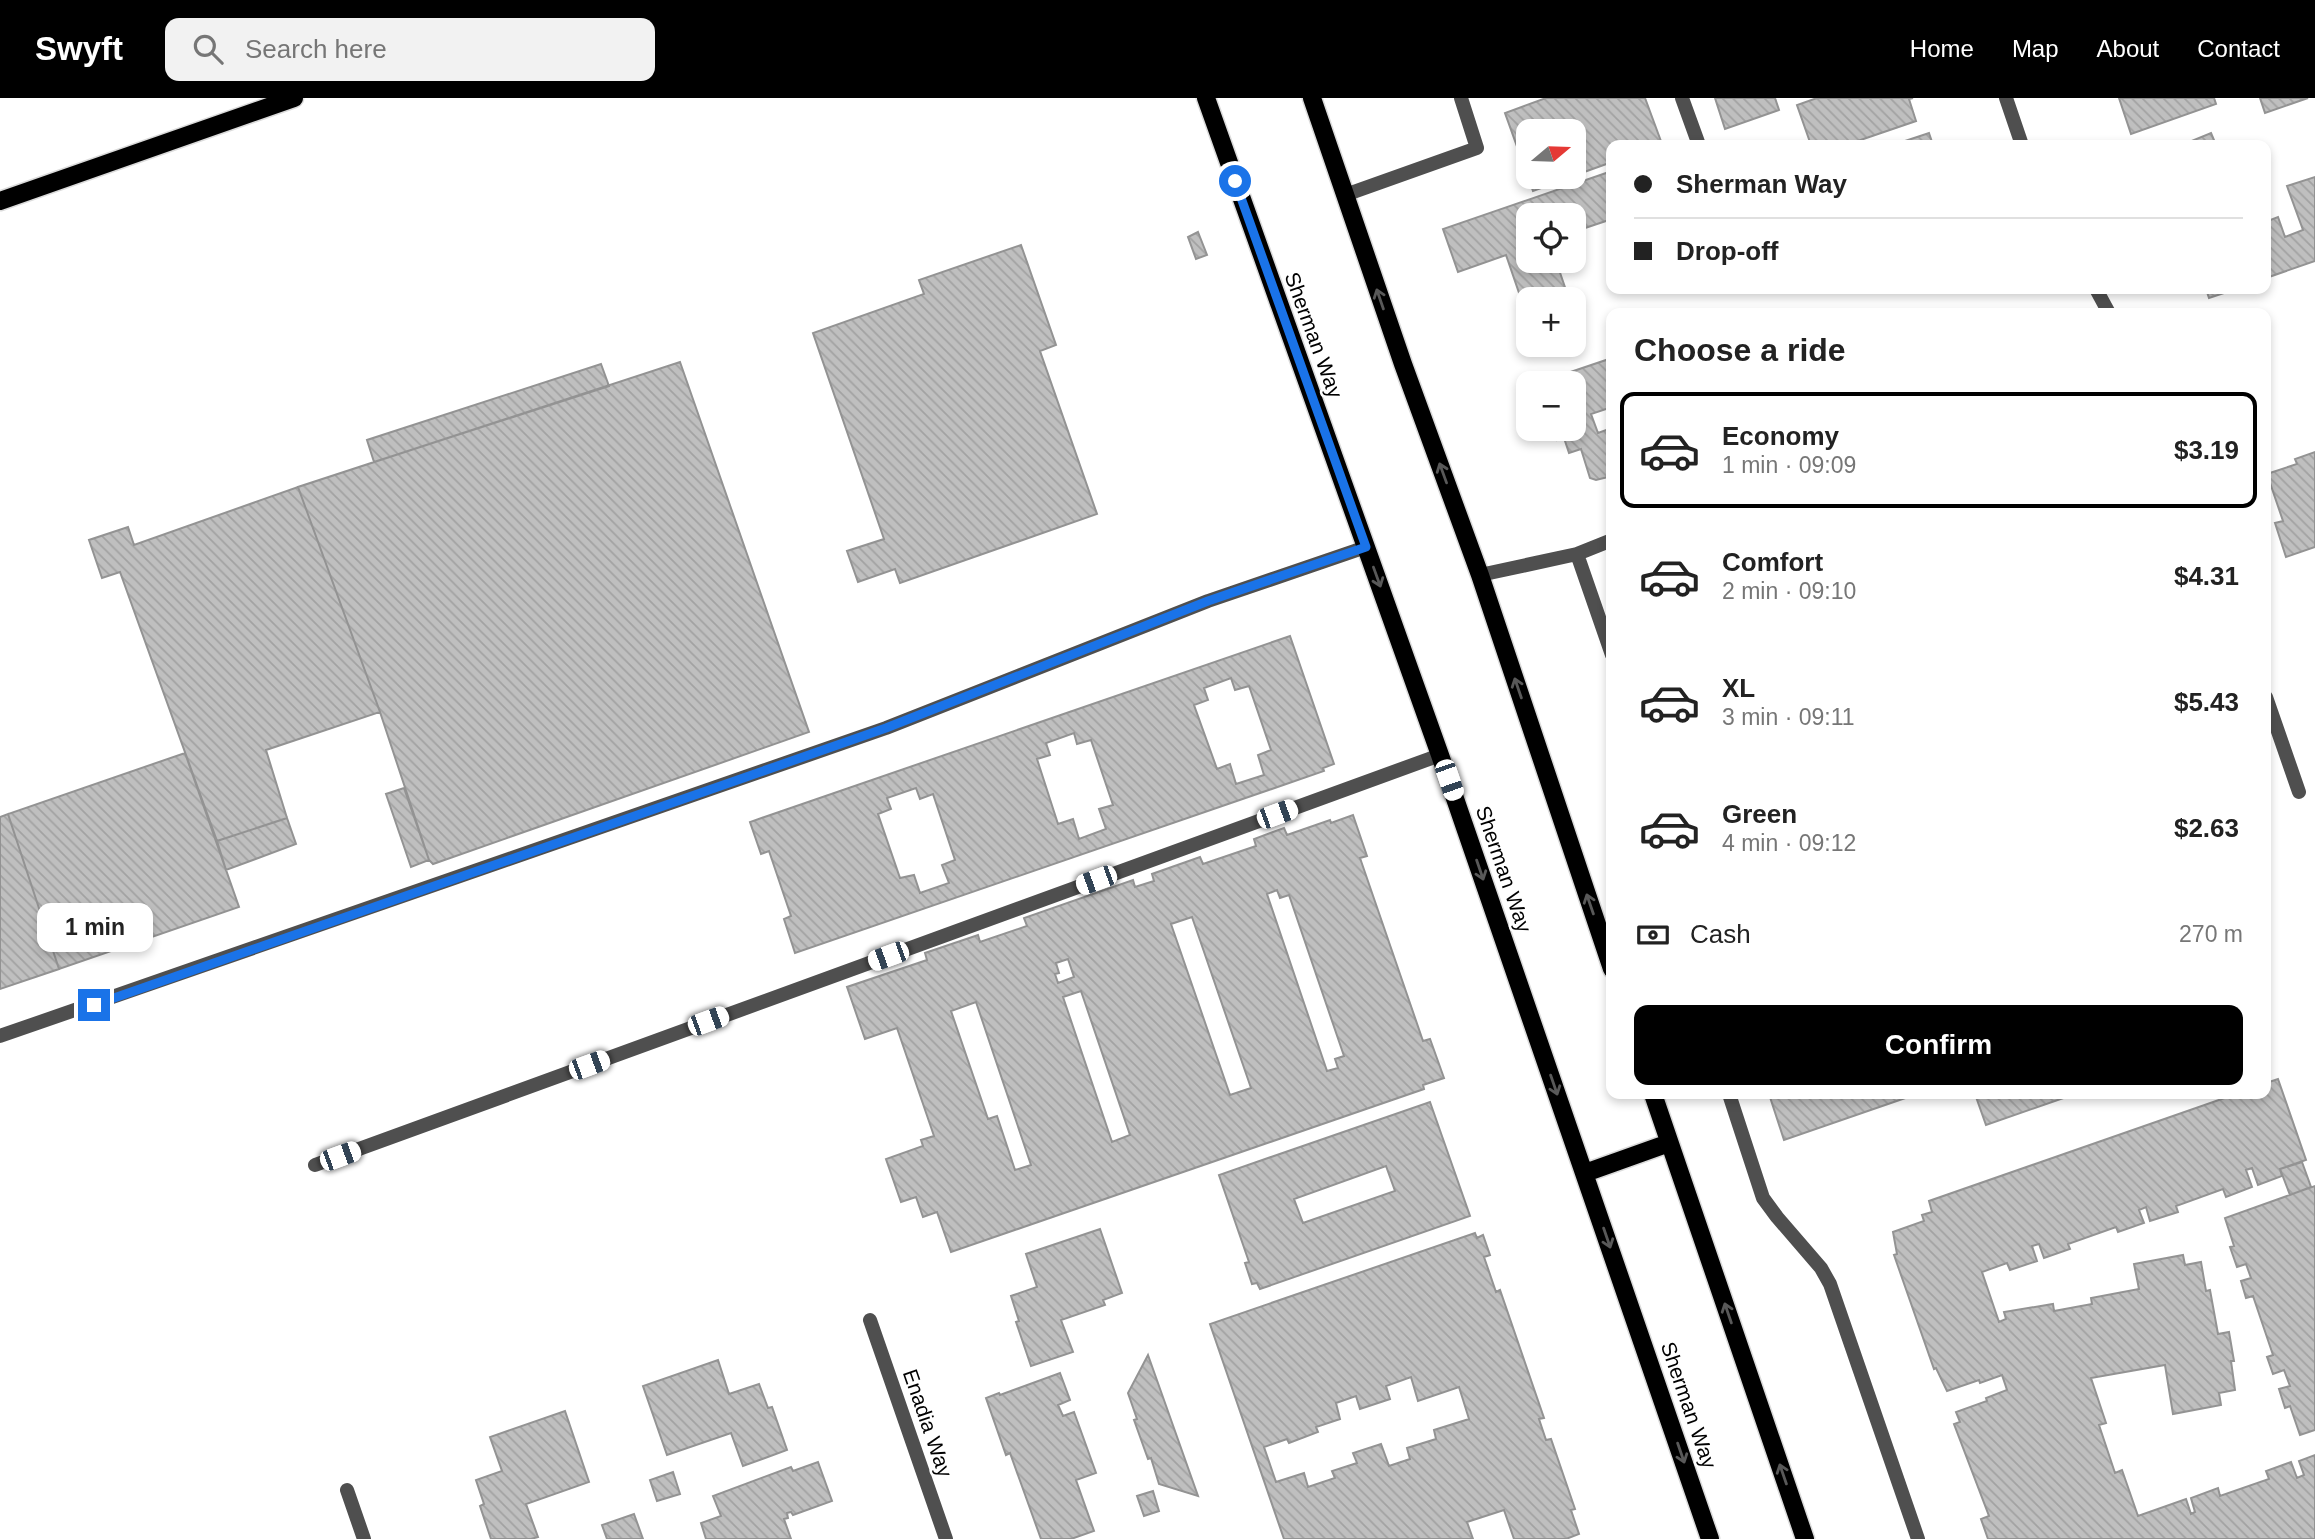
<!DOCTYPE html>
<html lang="en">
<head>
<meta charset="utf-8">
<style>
	:root { --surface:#fff; --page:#f2f2f2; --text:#222; --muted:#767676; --line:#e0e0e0; --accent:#000 }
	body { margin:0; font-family:Arial,sans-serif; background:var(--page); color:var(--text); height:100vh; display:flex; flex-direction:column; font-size:26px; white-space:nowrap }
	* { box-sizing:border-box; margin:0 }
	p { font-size:23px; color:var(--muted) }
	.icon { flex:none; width:38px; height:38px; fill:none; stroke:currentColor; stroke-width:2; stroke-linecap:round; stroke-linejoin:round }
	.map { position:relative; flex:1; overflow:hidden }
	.side { position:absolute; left:1606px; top:210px; width:665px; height:791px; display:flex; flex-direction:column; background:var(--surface); border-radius:14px; box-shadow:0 4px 10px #0003 }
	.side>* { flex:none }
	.guide { position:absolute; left:1606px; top:42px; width:665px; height:154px; border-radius:14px; box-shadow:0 4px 10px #0003; display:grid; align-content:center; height:154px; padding:0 28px; background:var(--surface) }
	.needle { width:46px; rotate:71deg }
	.controls { position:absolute; left:1516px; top:21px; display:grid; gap:14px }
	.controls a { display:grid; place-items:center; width:70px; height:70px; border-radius:14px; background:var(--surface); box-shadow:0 4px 10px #0003; font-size:35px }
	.end { position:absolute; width:32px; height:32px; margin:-16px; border:9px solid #1a73e8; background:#fff; box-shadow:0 0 0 4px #fff }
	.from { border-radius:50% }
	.bubble { position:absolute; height:49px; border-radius:14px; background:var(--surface); box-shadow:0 4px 10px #0003; font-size:23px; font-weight:700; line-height:49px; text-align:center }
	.car { position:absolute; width:21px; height:42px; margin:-21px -10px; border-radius:9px; box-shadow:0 0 5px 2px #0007; background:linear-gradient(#fff 24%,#345 0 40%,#fff 0 76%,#345 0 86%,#fff 0) }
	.guide b { display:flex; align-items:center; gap:24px; height:66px; font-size:26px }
	.guide b+b { border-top:2px solid var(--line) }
	.guide i { width:18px; height:18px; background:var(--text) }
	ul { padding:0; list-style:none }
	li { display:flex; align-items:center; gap:21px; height:116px; margin:0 14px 10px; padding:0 14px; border:4px solid transparent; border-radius:14px }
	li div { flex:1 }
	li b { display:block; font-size:26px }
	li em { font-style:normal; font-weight:700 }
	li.active { border-color:var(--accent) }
	li>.icon { width:63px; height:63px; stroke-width:1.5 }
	h2 { padding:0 28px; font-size:32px; line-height:84px }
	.pay { display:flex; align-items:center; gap:18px; height:77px; padding:0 28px; font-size:26px }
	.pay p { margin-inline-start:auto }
	.cta { display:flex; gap:14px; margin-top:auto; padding:14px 28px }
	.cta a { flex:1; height:80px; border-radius:14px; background:var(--accent); color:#fff; font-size:28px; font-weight:700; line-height:80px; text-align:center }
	header { display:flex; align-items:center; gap:42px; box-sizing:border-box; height:98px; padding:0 35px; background:var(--accent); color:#fff }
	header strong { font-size:33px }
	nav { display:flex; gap:38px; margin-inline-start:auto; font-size:24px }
	.search { width:490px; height:63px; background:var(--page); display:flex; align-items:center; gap:18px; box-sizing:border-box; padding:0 24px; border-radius:14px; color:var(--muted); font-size:26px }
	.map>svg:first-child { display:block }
	.building { fill:url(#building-back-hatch); stroke:#939393; stroke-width:2; fill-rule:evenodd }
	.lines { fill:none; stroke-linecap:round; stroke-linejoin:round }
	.primary-casing { stroke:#dbdbdb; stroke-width:21 }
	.service { stroke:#4f4f4f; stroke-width:14 }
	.minor { stroke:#4f4f4f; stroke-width:14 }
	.primary { stroke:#000; stroke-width:18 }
	.oneway { stroke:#595959 }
	.route { stroke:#1a73e8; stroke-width:9 }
	.labels { text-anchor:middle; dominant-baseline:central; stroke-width:5; stroke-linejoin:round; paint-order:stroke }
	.street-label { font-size:21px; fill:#000; stroke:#fff }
</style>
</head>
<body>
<header>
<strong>Swyft</strong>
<div class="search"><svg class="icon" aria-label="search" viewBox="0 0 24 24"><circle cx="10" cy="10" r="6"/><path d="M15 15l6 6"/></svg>Search here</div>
<nav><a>Home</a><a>Map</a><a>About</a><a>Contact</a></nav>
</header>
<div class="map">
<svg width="2315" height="1441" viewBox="0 0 2315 1441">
	<defs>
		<pattern id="building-back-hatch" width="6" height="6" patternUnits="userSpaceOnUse" patternTransform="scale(1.75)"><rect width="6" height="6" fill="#bfbfbf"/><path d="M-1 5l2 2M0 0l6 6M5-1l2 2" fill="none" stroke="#a2a2a2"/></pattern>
	</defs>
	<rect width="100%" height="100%" fill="#fff"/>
	<path class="building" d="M1546 0H1645L1662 46 1612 47V64L1573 78V33H1528V79H1572L1533 93 1505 15Z
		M1715 0H1775L1779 12 1725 31Z
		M1817 0H1913L1909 1 1916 23 1846 47H1836L1835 44 1825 47H1811L1797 7Z
		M2119 0H2214L2216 6 2131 36Z
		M2260 0H2308L2265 15Z
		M1929 35 1933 47H1893Z
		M2211 35 2216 47H2182Z
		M1612 73V121L1573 134V117H1528V163H1556L1569 201H1528V221L1506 157 1458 174 1443 131Z
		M2315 79V163L2266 180V117L2268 123 2278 119 2285 139 2303 132 2287 88Z
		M1198 134 1207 157 1196 161 1188 139Z
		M1021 147 1056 247 1040 253 1097 416 900 485 895 471 858 484 847 453 884 441 813 235 924 196 919 182Z
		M2206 191H2236L2209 200Z
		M1612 260V309L1591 316 1598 335 1612 330V393L1608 379 1596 382 1590 380 1581 351 1569 355 1564 340 1557 342 1553 331H1573V285H1538Z
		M680 264 809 634 433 766 429 762 380 614 298 389Z
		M601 266 609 288 374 364 367 342Z
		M2315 354V449L2286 459 2275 425 2283 423 2267 376 2297 366 2295 361Z
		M298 389 380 614 266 652 287 720 217 743 120 474 102 480 89 442 128 429 134 447Z
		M1290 538 1334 666 1323 670 1324 673 795 855 784 821 791 818 769 753 761 756 750 724ZM1231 580 1235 592 1249 588 1271 652 1258 657 1264 677 1236 686 1230 666 1217 671 1194 607 1208 602 1204 590ZM1074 635 1077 646 1091 642 1113 707 1099 711 1106 731 1079 741 1073 721 1058 726 1037 661 1050 657 1046 645ZM916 690 920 701 933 696 955 762 942 767 949 785 920 795 914 777 900 780 878 716 891 711 887 700Z
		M185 655 239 809 59 871 8 716Z
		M404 690 429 762 411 769 386 696Z
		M8 716 59 871 0 891V719Z
		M1353 717 1367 758 1360 760 1423 943 1430 941 1444 980 1423 987 1424 991 951 1154 937 1114 923 1119 916 1099 901 1104 886 1061 923 1048 921 1042 934 1038 897 930 865 941 847 889 927 862 925 855 978 837 980 844 1027 828 1024 820 1133 782 1135 789 1154 783 1152 776 1200 759 1203 766 1256 748 1254 741 1284 730 1287 737 1330 722 1331 725ZM1277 792 1280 800 1289 797 1344 958 1335 961 1338 970 1327 973 1267 796ZM1192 819 1251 990 1230 997 1171 826ZM1068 861 1074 879 1058 885 1055 876 1059 875 1056 865ZM1081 893 1130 1037 1112 1044 1063 899ZM976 904 1031 1067 1015 1072 997 1018 988 1021 951 913Z
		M287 720 296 746 226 772 217 743Z
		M2278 981 2306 1062 2280 1071 2282 1078 2258 1087 2252 1070 2246 1072 2252 1089 2226 1099 2223 1091 2176 1108 2178 1114 2150 1123 2146 1109 2139 1112 2144 1125 2118 1134 2116 1129 2068 1146 2070 1151 2044 1160 2039 1146 2032 1148 2037 1163 2010 1172 2007 1165 1982 1174 1999 1224 2006 1221 2004 1214 2053 1206 2054 1213 2092 1206 2091 1200 2139 1191 2134 1166 2183 1157 2185 1167 2201 1164 2206 1193 2210 1192 2218 1236 2229 1234 2234 1263H2231L2235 1292 2219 1295 2221 1307 2173 1316 2165 1267 2091 1280 2106 1325 2099 1327 2115 1375 2122 1372 2138 1418 2186 1401 2191 1416 2195 1414 2191 1400 2218 1390 2220 1398 2269 1381 2266 1373 2291 1364 2297 1380 2304 1377 2299 1363 2315 1357V1441H1988L1981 1421 1989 1418 1954 1326 1960 1324 1956 1314 1987 1303 1986 1300 2007 1292 2002 1277 1980 1285 1979 1282 1947 1293 1936 1270 1934 1271 1894 1157 1897 1156 1893 1134 1924 1123 1922 1117 1932 1114 1929 1103 2236 996H2266V985Z
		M1769 996H1917L1784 1042Z
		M1975 996H2075L1986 1027Z
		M1430 1004 1470 1118 1260 1191 1257 1185 1252 1186 1245 1165 1249 1164 1219 1077ZM1386 1068 1395 1093 1303 1125 1294 1101Z
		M2302 1064 2311 1089 2290 1097 2280 1071Z
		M2315 1088V1332L2300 1337 2290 1308 2285 1310 2279 1291 2290 1288 2284 1272 2273 1276 2267 1259 2273 1257 2253 1198 2246 1200 2241 1183 2251 1180 2246 1166 2237 1169 2230 1149 2234 1148 2225 1120Z
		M1100 1131 1122 1195 1103 1202 1105 1207 1061 1222 1073 1254 1031 1268 1016 1224 1019 1223 1011 1198 1037 1189 1026 1156Z
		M1475 1135 1477 1140 1483 1137 1490 1157 1484 1159 1496 1194 1500 1192 1544 1320 1539 1321 1546 1342 1551 1341 1575 1411 1571 1412 1579 1436 1566 1441H1514L1504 1412 1467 1424 1473 1441H1284L1210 1226ZM1411 1279 1418 1303 1459 1289 1469 1321 1434 1332 1436 1341 1407 1350 1410 1361 1389 1368 1381 1346 1353 1355 1357 1365 1332 1373 1335 1380 1308 1389 1304 1375 1276 1384 1264 1349 1287 1341 1289 1345 1318 1334 1316 1329 1340 1321 1336 1305 1356 1298 1360 1311 1390 1301 1386 1288Z
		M1148 1257 1198 1398 1159 1386 1151 1360 1148 1361 1134 1322 1137 1321 1128 1295Z
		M718 1262 729 1296 759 1286 768 1310 772 1309 787 1352 743 1368 731 1335 667 1357 643 1288Z
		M1060 1275 1070 1302 1058 1307 1063 1318 1074 1314 1096 1375 1076 1382 1094 1433 1071 1441H1041L1010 1355 1006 1357 986 1300 999 1295 1000 1297Z
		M565 1313 589 1384 526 1406 538 1439 531 1441H491L480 1408 484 1406 476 1382 502 1373 490 1339Z
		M818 1364 832 1403 793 1417 791 1414 787 1415 788 1420 784 1421 791 1441H706L701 1425 721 1418 713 1398 791 1369 793 1373Z
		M673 1374 680 1396 657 1403 650 1382Z
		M1153 1393 1159 1413 1144 1418 1137 1398Z
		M634 1416 643 1441H607L602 1427Z"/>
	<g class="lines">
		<defs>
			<path id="primary" d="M1206 0 1440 657 1710 1441
				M1312 0 1403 266 1480 477 1612 871
				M0 103 294 0
				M1653 996 1805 1441
				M1585 1075 1669 1045"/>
		</defs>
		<use href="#primary" class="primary-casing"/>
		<path class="service" d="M1682 0 1699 47
			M1345 97 1477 50 1461 0
			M1577 456 1612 442
			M1480 477 1577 456 1612 557
			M0 938 886 630 1208 503 1366 449
			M1729 996 1763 1100 1777 1119 1821 1170 1830 1186 1918 1441
			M315 1067 1440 657"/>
		<path class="minor" d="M2006 0 2022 47
			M2096 191 2109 215
			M2266 599 2299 694
			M870 1222 946 1441
			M347 1392 364 1441"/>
		<use href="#primary" class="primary"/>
	</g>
	<defs><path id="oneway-shaft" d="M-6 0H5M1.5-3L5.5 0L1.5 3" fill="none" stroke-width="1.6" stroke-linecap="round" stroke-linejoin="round" transform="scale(1.75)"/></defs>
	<g class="oneway">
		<use href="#oneway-shaft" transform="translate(1380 201) rotate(-109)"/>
		<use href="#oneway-shaft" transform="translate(1443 375) rotate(-110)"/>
		<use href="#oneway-shaft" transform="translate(1377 479) rotate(70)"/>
		<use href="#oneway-shaft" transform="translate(1518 590) rotate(-109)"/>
		<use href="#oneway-shaft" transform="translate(1480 772) rotate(71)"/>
		<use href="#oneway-shaft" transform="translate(1590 806) rotate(-109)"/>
		<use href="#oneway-shaft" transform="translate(1554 987) rotate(71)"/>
		<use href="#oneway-shaft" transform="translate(1607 1140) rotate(71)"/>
		<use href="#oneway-shaft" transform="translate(1728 1215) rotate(-109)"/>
		<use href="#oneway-shaft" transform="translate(1681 1355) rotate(71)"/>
		<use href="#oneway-shaft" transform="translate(1783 1376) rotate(-109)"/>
	</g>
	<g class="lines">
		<path class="route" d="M94 907 886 630 1208 503 1366 449 1235 83"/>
	</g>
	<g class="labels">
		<g class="street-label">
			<text transform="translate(1314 237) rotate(70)">Sherman Way</text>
			<text transform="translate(1504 771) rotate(71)">Sherman Way</text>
			<text transform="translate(1689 1307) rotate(71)">Sherman Way</text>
			<text transform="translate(928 1325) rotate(71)">Enadia Way</text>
		</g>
	</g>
</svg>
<div class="controls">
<a><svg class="needle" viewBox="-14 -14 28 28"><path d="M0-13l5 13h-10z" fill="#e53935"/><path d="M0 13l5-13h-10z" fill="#767676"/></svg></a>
<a><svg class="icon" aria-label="locate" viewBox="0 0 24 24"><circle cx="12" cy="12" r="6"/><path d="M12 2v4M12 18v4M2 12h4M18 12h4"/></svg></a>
<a>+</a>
<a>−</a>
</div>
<i class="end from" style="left:1235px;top:83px"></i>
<i class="end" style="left:94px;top:907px"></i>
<div class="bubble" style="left:37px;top:805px;width:116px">1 min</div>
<i class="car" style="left:1449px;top:682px;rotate:161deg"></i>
<i class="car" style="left:1277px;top:716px;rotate:70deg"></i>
<i class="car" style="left:1096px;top:782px;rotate:250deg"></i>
<i class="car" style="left:888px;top:858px;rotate:250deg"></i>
<i class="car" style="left:708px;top:923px;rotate:70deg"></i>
<i class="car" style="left:589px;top:967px;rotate:70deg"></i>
<i class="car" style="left:340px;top:1058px;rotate:70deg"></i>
<div class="guide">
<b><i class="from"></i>Sherman Way</b>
<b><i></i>Drop-off</b>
</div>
<section class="side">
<h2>Choose a ride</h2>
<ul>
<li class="active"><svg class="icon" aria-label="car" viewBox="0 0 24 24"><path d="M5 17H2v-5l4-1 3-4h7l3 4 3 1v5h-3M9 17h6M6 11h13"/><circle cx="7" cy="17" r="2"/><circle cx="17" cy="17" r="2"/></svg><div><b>Economy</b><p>1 min · 09:09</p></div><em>$3.19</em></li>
<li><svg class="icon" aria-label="car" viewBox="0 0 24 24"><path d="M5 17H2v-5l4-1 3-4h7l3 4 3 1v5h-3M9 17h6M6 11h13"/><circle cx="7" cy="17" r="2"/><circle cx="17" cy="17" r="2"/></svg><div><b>Comfort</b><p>2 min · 09:10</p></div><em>$4.31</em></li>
<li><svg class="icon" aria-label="car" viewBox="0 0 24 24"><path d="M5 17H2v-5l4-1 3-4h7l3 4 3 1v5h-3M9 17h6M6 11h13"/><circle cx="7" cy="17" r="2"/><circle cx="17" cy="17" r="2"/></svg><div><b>XL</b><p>3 min · 09:11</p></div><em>$5.43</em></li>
<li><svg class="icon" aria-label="car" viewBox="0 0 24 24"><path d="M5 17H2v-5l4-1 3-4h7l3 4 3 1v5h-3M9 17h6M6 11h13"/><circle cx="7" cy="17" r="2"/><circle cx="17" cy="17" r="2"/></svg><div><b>Green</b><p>4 min · 09:12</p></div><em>$2.63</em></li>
</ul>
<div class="pay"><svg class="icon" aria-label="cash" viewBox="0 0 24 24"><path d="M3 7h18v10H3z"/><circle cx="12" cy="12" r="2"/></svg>Cash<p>270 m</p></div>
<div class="cta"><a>Confirm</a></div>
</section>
</div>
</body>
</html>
